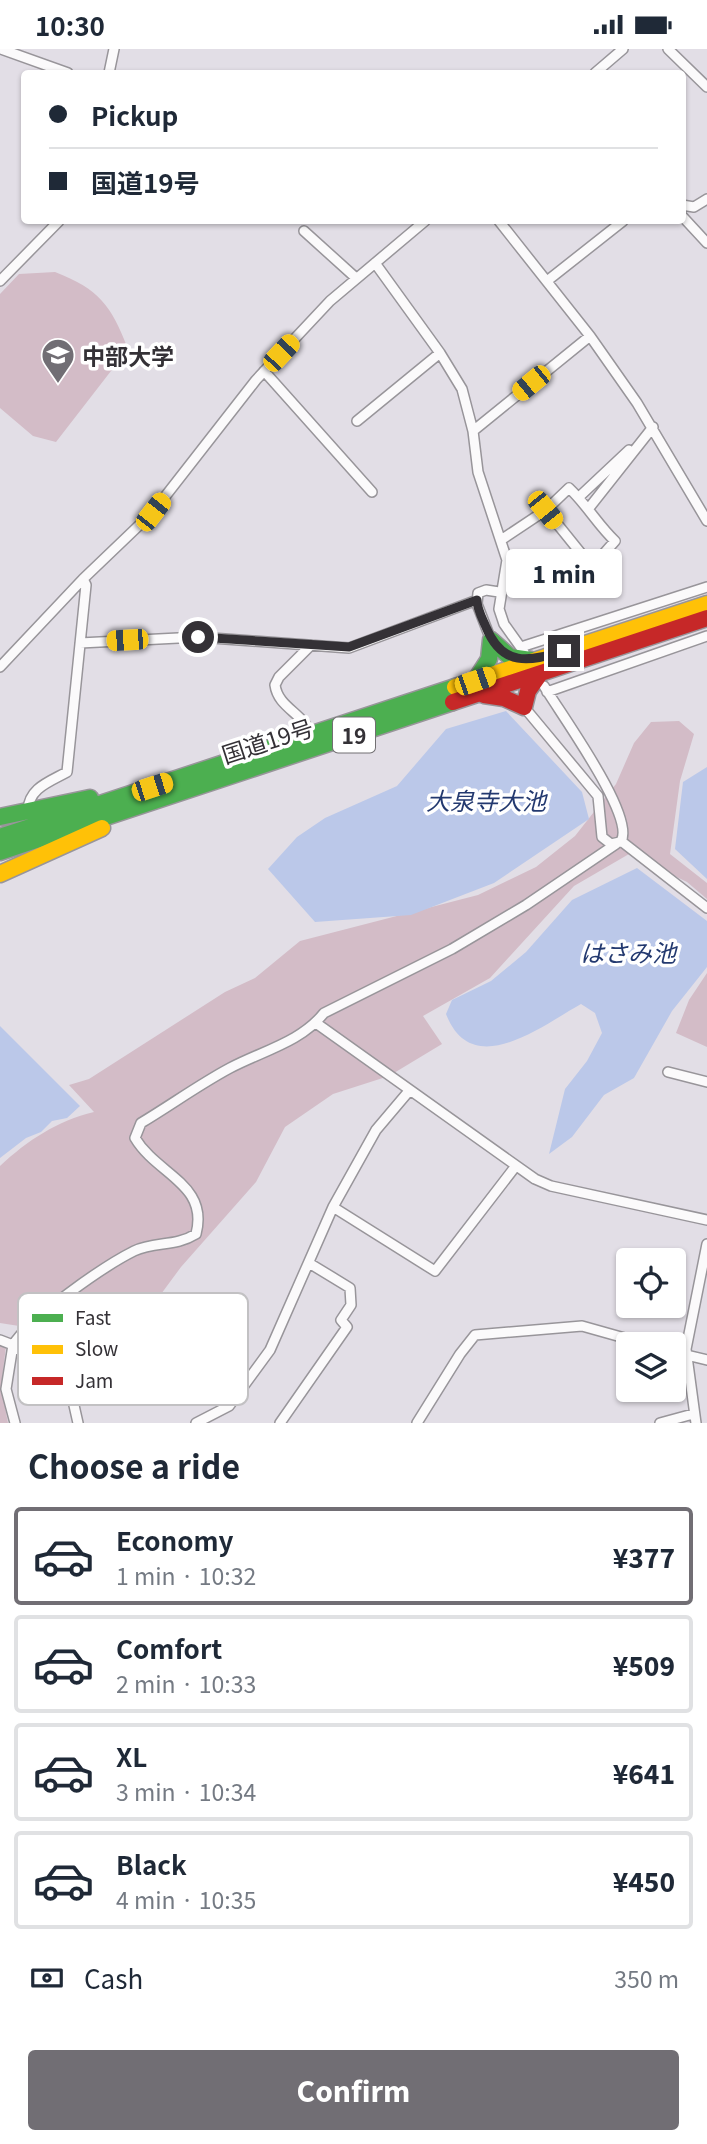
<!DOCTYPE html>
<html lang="en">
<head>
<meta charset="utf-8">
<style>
	:root { --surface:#fff; --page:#f2f2f3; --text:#1f2937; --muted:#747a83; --line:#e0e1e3; --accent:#716e74 }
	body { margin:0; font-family:Georgia,"Noto Sans JP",serif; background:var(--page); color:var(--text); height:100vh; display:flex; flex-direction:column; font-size:26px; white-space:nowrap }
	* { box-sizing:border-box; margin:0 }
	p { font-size:23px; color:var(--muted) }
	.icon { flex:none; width:38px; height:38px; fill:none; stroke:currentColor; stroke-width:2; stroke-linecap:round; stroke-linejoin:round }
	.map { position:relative; height:1374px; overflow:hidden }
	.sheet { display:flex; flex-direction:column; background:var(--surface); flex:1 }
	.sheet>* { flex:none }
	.top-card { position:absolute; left:21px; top:21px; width:665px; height:154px; border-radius:7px; box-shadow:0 2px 5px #0004; display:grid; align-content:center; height:154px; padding:0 28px; background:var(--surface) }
	.buttons { position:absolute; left:616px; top:1199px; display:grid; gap:14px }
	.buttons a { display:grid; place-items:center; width:70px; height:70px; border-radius:7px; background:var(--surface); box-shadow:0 2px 5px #0004; font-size:35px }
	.end { position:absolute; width:32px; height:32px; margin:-16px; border:9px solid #343136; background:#fff; box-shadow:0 0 0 4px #fff }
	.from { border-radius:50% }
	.bubble { position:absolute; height:49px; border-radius:7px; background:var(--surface); box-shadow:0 2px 5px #0004; font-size:23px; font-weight:800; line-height:49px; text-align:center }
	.car { position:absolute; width:21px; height:42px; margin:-21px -10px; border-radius:9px; box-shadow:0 0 5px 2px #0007; background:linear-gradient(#f5c518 24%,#345 0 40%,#f5c518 0 76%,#345 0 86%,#f5c518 0) }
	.top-card b { display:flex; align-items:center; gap:24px; height:66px; font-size:26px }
	.top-card b+b { border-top:2px solid var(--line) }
	.top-card i { width:18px; height:18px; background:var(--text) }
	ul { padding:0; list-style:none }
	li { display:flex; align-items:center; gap:21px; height:98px; margin:0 14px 10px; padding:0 14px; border:4px solid var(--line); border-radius:7px }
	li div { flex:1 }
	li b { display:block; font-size:26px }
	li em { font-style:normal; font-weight:800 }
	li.selected { border-color:var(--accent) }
	li>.icon { width:63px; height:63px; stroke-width:1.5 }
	h2 { padding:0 28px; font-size:32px; line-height:84px }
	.pay { display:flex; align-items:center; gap:18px; height:77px; padding:0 28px; font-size:26px }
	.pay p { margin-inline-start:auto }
	.primary-button { display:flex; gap:14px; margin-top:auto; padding:14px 28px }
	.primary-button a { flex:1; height:80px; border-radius:7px; background:var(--accent); color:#fff; font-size:28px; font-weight:800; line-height:80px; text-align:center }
	.status { display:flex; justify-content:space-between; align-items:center; height:49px; padding:0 35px; background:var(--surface); direction:ltr }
	.status svg { height:19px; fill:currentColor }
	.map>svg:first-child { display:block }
	.green { fill:#d3bcc7 }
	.water { fill:#bbc8e9 }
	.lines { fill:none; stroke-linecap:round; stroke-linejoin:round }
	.street-casing { stroke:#98959a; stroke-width:12 }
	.fast-casing { stroke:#98959a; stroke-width:19 }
	.slow-casing { stroke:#98959a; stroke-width:19 }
	.jam-casing { stroke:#98959a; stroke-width:19 }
	.street { stroke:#fbfafb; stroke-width:9 }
	.fast { stroke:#4caf50; stroke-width:16 }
	.slow { stroke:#ffc107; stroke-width:16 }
	.jam { stroke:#c62828; stroke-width:16 }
	.route { stroke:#343136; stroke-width:9 }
	.labels { text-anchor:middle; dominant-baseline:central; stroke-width:7; stroke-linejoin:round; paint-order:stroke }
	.shield { fill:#fff; stroke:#716f72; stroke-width:2 }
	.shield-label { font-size:21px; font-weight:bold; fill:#343136 }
	.poi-label { font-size:23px; font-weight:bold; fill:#343136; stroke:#fff; text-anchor:start }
	.street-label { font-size:23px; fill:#343136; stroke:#fff }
	.water-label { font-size:24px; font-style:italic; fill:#23396f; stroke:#fff }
	.key { fill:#fff; stroke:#c2c1c3; stroke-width:2 }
	.key-label { font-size:19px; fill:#343136 }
</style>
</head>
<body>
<div class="status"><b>10:30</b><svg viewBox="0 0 49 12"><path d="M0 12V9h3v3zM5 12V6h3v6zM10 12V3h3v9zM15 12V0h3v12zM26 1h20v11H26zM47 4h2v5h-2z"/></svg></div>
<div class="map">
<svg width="707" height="1374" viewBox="0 0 707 1374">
	<rect width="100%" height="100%" fill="#e2dee6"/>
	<path class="green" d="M55 223C99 240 111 256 128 300L56 393 33 387 0 359V245L19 225Z
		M679 672 694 685 680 732 670 805 707 834V850L687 833 629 805 574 837 490 929 423 967 442 995 389 1027 333 1045 285 1078 256 1133 181 1218 116 1306 99 1305 51 1282 0 1274V1117C28 1091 57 1072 94 1063L69 1036 89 1030 225 943 255 929 300 892 478 846 536 818 575 787 616 735 634 694 651 673Z
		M707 924V998L676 984 689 951Z
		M0 1297H6L1 1338 8 1374H0Z"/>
	<path class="water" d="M506 662 582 743 589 770 494 834 411 866 315 873 268 820 297 788 325 769 397 737 446 680Z
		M707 718V830L675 800 683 733Z
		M637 819 707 872V918L672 962 634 1029 604 1046 572 1088 549 1105 565 1040 587 1012 602 984 595 964 581 955C540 978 472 1032 446 965L452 951 491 932 526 903 572 851Z
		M0 977 80 1057 67 1069 52 1072 41 1083 26 1089 0 1109Z"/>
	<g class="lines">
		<defs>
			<path id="street" d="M1 0 68 24
				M668 0 707 38
				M109 24 114 0
				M595 24 623 0
				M682 156 694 158 707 150
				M682 167 707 194
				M499 172 590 287 637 354 707 472
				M304 182 356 229
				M375 214 440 304 462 340 473 382 478 423 507 511 499 560 504 575 524 603
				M0 232 59 172
				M547 232 623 172
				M264 322 372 443
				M357 372 440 304
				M473 382 590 287
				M579 448 629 401
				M589 459 653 378
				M501 491 546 461 569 439C587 456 598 476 615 492L592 518 546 461
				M491 591 477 555 478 544 486 541 499 543
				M80 594 198 588 349 599 477 551
				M311 596 279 628 275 636C278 659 304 664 311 686
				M521 598 707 538
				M0 618 83 530 153 463 256 331 330 252 425 172
				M544 637C560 664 636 768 621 792
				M547 643 707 587
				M524 658 598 747 602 788 611 795 620 793
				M28 761C29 739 49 733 67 723L86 536 83 530
				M621 792 707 859
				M316 974 535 1130 551 1137 707 1171
				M668 1023 707 1033
				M333 1158 435 1222 515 1118
				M0 1291 13 1296 6 1340 15 1374
				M674 1303 707 1311
				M78 1374 71 1343 13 1296C29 1269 104 1217 134 1202 155 1192 175 1198 196 1185 209 1135 157 1126 135 1089L141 1074C171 1056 200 1035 230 1019 262 1002 301 993 324 964L452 900 526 856 616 795
				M196 1374 229 1357 270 1301 333 1158 376 1081 409 1042
				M280 1374 347 1278 341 1271 351 1256 350 1239 309 1214
				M417 1374 460 1305 475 1286 582 1277 646 1295
				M660 1374 693 1365
				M696 1374 686 1300 707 1195"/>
			<path id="fast" d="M491 591 510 608 531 611
				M475 632 489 610 491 591
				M0 768 90 749
				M0 788 455 638
				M0 803 453 653"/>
			<path id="slow" d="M455 638 707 555
				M0 825 102 779"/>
			<path id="jam" d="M484 646 504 649 524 658 528 642 540 625
				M453 653 707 569"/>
		</defs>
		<use href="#street" class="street-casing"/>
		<use href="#fast" class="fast-casing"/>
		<use href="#slow" class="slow-casing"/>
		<use href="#jam" class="jam-casing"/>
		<use href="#street" class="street"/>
		<use href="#fast" class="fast"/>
		<use href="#slow" class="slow"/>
		<use href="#jam" class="jam"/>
	</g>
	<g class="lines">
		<path class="route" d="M198 588 349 598 477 551C477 560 482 569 486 578 502 618 529 613 564 602"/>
	</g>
	<defs>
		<symbol id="university-pin" viewBox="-11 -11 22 30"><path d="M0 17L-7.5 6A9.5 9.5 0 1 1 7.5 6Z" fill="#716e74" stroke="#fff"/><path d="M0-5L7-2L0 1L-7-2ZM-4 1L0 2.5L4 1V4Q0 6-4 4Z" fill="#fff"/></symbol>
	</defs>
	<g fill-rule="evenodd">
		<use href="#university-pin" x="39" y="287" width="38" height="52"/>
	</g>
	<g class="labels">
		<rect class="shield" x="333" y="668.5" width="42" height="35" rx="5"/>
		<g class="shield-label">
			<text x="354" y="686">19</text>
		</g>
		<g class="poi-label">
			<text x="82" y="306">中部大学</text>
		</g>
		<g class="street-label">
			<text transform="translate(267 691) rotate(-18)">国道19号</text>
		</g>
		<g class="water-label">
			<text x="486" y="750">大泉寺大池</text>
			<text x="628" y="902">はさみ池</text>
		</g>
	</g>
	<rect x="18" y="1244" width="230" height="112" rx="10" class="key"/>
	<rect x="32" y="1265" width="31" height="8" fill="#4caf50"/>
	<rect x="32" y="1296" width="31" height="9" fill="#ffc107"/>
	<rect x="32" y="1328" width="31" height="8" fill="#c62828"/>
	<g class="key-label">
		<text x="75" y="1276">Fast</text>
		<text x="75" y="1307">Slow</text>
		<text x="75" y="1339">Jam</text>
	</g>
</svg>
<div class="buttons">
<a><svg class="icon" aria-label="locate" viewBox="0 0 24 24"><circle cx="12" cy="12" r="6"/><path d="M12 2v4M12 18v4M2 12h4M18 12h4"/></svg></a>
<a><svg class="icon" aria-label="layers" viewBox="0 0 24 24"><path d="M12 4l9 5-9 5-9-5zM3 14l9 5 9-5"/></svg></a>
</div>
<i class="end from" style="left:198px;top:588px"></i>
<i class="end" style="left:564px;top:602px"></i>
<div class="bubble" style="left:506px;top:500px;width:116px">1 min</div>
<i class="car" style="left:281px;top:304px;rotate:43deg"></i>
<i class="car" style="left:531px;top:334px;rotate:231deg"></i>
<i class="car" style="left:545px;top:461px;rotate:141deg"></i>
<i class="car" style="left:153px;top:463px;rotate:38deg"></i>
<i class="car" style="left:127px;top:591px;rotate:267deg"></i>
<i class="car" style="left:475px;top:632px;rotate:71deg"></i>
<i class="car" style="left:152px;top:738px;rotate:72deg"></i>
<div class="top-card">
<b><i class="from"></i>Pickup</b>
<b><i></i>国道19号</b>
</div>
</div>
<section class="sheet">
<h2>Choose a ride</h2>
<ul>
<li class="selected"><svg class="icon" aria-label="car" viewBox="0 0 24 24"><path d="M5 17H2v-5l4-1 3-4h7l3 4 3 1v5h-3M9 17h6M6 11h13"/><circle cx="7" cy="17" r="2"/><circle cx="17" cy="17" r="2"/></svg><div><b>Economy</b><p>1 min · 10:32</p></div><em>¥377</em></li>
<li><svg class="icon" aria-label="car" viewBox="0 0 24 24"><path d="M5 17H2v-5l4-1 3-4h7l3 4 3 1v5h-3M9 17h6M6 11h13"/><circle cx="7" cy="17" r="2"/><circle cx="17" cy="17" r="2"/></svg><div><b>Comfort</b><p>2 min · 10:33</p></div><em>¥509</em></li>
<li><svg class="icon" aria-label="car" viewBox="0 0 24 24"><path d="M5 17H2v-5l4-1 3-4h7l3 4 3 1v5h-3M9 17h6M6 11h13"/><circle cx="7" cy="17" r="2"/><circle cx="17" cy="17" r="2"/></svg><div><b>XL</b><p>3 min · 10:34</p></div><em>¥641</em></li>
<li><svg class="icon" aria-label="car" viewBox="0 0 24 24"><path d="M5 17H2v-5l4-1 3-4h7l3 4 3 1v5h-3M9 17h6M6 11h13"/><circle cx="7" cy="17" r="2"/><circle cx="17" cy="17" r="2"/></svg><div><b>Black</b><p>4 min · 10:35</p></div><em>¥450</em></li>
</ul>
<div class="pay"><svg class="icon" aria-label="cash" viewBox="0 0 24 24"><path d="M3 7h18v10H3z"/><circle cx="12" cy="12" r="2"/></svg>Cash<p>350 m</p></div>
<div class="primary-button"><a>Confirm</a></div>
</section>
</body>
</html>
